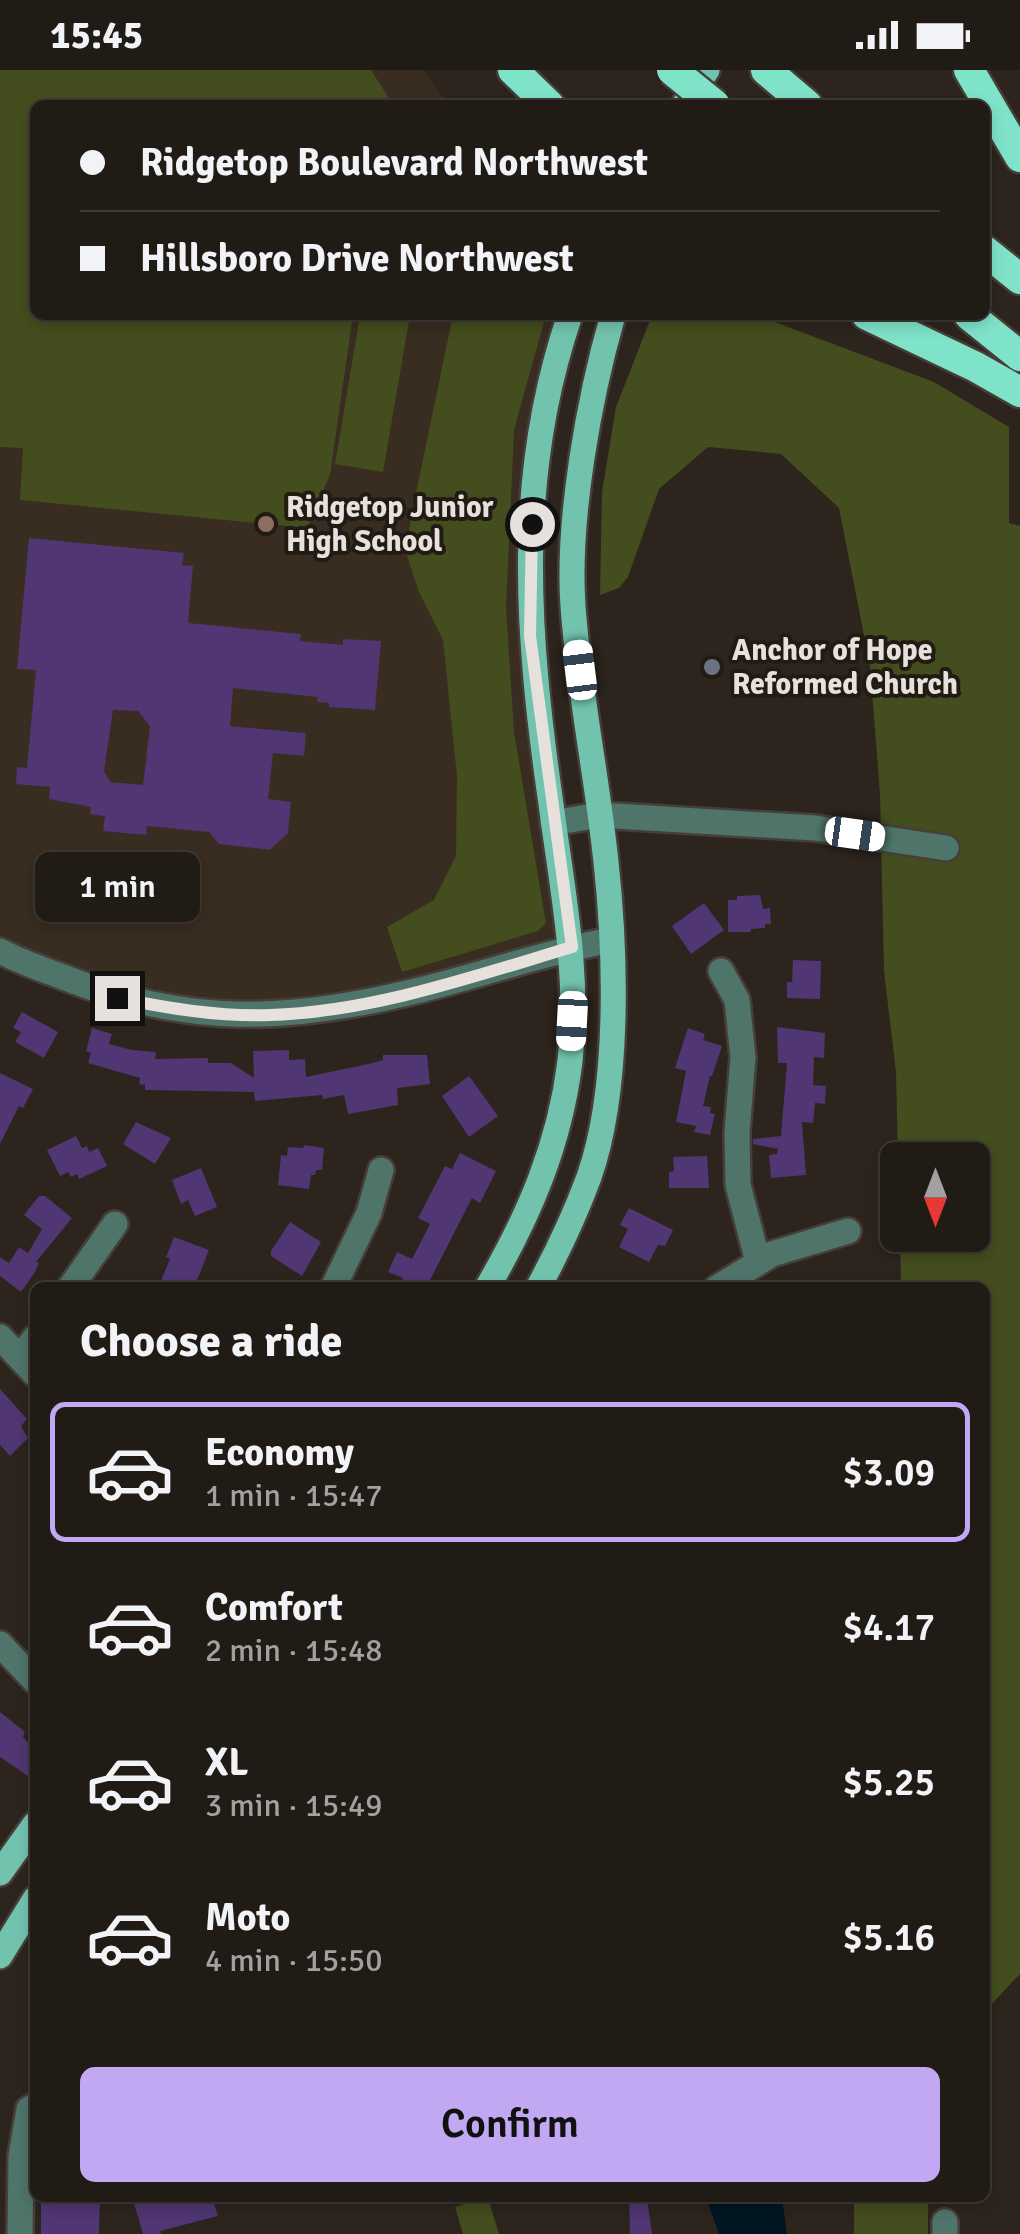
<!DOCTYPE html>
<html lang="en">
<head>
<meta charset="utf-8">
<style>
	:root { --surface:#211b16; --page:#2d2823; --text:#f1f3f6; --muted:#a2a1a1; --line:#3e3935; --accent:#c2a8f2 }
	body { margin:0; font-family:Signika,sans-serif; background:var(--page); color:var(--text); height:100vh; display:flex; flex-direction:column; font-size:38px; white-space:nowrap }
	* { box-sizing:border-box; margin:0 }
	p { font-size:32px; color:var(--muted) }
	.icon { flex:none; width:55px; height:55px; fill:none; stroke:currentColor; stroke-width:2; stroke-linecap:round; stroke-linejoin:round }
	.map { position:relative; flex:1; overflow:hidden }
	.details { position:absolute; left:30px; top:1212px; width:960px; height:920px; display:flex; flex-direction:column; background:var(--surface); border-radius:15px; box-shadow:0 5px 15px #0003,0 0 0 2px var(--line) }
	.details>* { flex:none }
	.guide { position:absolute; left:30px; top:30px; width:960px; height:220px; border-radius:15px; box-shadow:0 5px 15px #0003,0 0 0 2px var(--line); display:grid; align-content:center; height:220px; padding:0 50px; background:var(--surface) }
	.needle { width:65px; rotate:180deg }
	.controls { position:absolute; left:880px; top:1072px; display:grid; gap:20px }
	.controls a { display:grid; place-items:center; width:110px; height:110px; border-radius:15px; background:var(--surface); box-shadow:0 5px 15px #0003,0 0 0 2px var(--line); font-size:50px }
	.end { position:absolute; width:45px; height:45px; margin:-22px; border:12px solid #e7e1dd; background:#111; box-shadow:0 0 0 5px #111 }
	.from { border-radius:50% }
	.bubble { position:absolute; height:70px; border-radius:15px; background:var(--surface); box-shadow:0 5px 15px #0003,0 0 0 2px var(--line); font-size:32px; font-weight:600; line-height:70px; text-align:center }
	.car { position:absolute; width:30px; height:60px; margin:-30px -15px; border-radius:12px; box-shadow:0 0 8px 2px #0007; background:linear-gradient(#fff 24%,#345 0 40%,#fff 0 76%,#345 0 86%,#fff 0) }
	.guide b { display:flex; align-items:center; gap:35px; height:95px; font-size:38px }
	.guide b+b { border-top:2px solid var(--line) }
	.guide i { width:25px; height:25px; background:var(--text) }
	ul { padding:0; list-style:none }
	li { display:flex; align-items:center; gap:30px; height:140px; margin:0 20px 15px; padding:0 30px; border:5px solid transparent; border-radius:15px }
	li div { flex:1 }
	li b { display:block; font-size:38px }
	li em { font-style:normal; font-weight:600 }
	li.active { border-color:var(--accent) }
	li>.icon { width:90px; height:90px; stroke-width:1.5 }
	h2 { padding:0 50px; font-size:45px; line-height:120px }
	.cta { display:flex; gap:20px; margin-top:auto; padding:20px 50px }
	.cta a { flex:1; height:115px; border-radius:15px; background:var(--accent); color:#111; font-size:40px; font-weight:600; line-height:115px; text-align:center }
	.status { display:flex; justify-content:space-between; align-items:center; height:70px; padding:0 50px; background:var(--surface); direction:ltr }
	.status svg { height:28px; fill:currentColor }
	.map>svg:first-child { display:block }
	.built { fill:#392c20 }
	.green { fill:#434d1d }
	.water { fill:#001721 }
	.building { fill:#503672; fill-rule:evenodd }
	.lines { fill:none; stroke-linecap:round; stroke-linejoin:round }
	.minor-casing { stroke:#463e38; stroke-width:30 }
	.major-casing { stroke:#463e38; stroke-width:30 }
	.highway-casing { stroke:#463e38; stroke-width:35 }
	.minor { stroke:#4f746a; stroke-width:25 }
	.major { stroke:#72c3ae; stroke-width:25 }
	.highway { stroke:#7fe3c9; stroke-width:30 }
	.highway-bridge-casing { stroke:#463e38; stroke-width:35; stroke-linecap:butt }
	.highway-bridge { stroke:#7fe3c9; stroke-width:30 }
	.route { stroke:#e7e1dd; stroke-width:12 }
	.education-dot { fill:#8d6e63; stroke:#221b14; stroke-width:4 }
	.worship-dot { fill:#6b7280; stroke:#221b14; stroke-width:4 }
	.labels { text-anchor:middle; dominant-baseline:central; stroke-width:8; stroke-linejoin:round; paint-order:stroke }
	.poi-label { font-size:30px; font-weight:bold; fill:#e7e1dd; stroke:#221b14; text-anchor:start }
</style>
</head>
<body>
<div class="status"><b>15:45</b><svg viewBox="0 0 49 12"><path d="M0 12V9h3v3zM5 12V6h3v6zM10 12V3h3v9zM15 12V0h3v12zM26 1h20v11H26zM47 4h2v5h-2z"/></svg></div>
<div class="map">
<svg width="1020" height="2164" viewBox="0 0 1020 2164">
	<rect width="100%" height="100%" fill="#2c241d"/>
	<path class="built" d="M0 0H424L448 35H35V245H570L529 484 572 877 423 919 201 943 0 881Z"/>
	<path class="green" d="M0 0H371L393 35H35V245H353L330 405 307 458 20 430 23 378 0 377Z
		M360 245H410L383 402 335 394Z
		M453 245H546L514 360 506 536 514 662 546 853 538 861 402 902 387 857 434 830 456 786 457 706 443 570 419 522 406 483 411 447Z
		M652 245H766L775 252 934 312 1009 357V453L1020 456V1904L985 1941V1218L901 1217 900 1165H972V1090H898L896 1002 884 901 880 724 870 596 839 438 781 384 708 377 659 419 628 507 619 518 600 525 602 422 616 337Z
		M482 2128H488L499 2164H463L455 2137Z
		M854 2128H928V2164H854Z"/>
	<path class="water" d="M706 2128H782L787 2164H719Z"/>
	<path class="building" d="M29 468 184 483 182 495 193 496 188 553 301 564 300 571 343 575V569L381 571 375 640 329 637V633L317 632 318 627 233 618 230 656 306 663 304 686 273 683 268 729 291 732 288 763 270 780 219 774 209 762 147 756 146 765 103 761 105 746 90 744 91 737 49 729 50 717 16 714 17 697 27 698 36 600 17 599ZM113 640 138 641 150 656 143 715 110 712 104 701Z
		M760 825 763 839 770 838 771 854H765V858L751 859V862H728V830H737V826Z
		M704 833 724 860 691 884 672 856Z
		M793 890 821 891 820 929 787 928V912H792Z
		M22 942 58 962 44 988 15 972 21 962 13 958Z
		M777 957 825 963 824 988 814 987 813 1015 826 1016 825 1034 815 1033 813 1053 802 1052 806 1105 771 1108 769 1085 777 1084 778 1079 753 1074V1069L781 1066 787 993H778Z
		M92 958 112 964 109 974 132 980 156 982 155 989 208 988V993H231L254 1008 253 981 289 980V990L305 989 306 1007 373 993 383 990V985H427L430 1014 397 1018 398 1035 348 1044 344 1025 323 1029 322 1025 255 1031 254 1022 145 1020V1015L139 1014 140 1008 88 993 91 983 86 981Z
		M688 958 705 964 703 970 722 976 712 1006H710L703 1036 711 1037 710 1043 715 1044 710 1065 694 1062 696 1056 676 1052 686 1001 675 998Z
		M0 1003 33 1019 23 1038 19 1036 0 1074Z
		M469 1006 498 1046 469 1067 442 1026Z
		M136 1052 171 1068 155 1094 123 1074Z
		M76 1066 82 1078 87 1076 89 1082 98 1078 107 1096 79 1109 77 1104 71 1107 68 1102 60 1106 47 1080Z
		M304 1075 324 1078 322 1100H316L315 1105H311L309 1119 278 1115 281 1085 287 1086 288 1077 303 1078Z
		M460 1083 496 1101 480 1133 472 1128 426 1218H399L403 1208 388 1202 397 1182 412 1189 430 1154 418 1148 445 1096 452 1099Z
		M707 1086 709 1118H669V1102L674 1101 673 1087Z
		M201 1098 217 1137 195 1146 188 1130 181 1134 172 1110Z
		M39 1126H45L72 1148 36 1192 39 1193 35 1202 21 1222 0 1206V1187L9 1193 19 1177 28 1183 42 1159 24 1145Z
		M629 1138 673 1160 665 1176 658 1175 649 1192 619 1177 628 1159 620 1155Z
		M290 1152 321 1172 302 1206 271 1186V1181Z
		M174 1167 209 1180 194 1218H158L170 1189 166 1187Z
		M0 1319 27 1349 21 1356 28 1368 10 1386 0 1375Z
		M0 1642 25 1662 23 1667 34 1680 28 1687 35 1697 28 1706 0 1687Z
		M41 2128H100L99 2164H41Z
		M142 2128H212L218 2146 160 2161 161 2164H143L133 2130Z
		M629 2128H647L652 2164H630Z"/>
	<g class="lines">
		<defs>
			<path id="minor" d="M553 753 599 745 815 758 946 778
				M0 881C20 892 42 899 63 907 189 957 291 952 420 920 484 904 546 882 611 870
				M721 901 737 930 743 987 737 1063 738 1115 758 1192
				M70 1218 115 1154
				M333 1218 369 1143 381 1100
				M717 1218 772 1184 848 1161
				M0 1267 35 1304
				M20 1288 35 1268
				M0 1574 35 1611
				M945 2152V2164
				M20 2164 21 2086 29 2039 35 2036"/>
			<path id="major" d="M684 35 707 0
				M487 1218C529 1146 560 1074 570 991 580 904 562 819 551 734 527 567 514 408 570 245
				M538 1218C557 1183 575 1145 589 1107 620 1019 616 885 606 792 597 706 579 622 573 536 567 450 589 328 613 245
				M0 1803 35 1754
				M0 1886 35 1829"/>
			<path id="highway" d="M513 0 549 35
				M766 0 807 35
				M969 0 1020 87
				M985 181 1020 209
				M867 245 976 297 1020 322
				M969 245 1020 286"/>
		</defs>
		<use href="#minor" class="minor-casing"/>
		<use href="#major" class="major-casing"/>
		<use href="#highway" class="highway-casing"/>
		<use href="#minor" class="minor"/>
		<use href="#major" class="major"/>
		<use href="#highway" class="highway"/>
		<defs>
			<path id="highway-bridge" d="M672 0 715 35"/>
		</defs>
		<use href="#highway-bridge" class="highway-bridge-casing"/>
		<use href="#highway-bridge" class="highway-bridge"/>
	</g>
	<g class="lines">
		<path class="route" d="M117 928C168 938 218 947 270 945 372 942 475 906 572 877L530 566 532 454"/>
	</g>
	<circle class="education-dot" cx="266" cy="454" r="10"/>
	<circle class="worship-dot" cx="712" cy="597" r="10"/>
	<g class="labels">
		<g class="poi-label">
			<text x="286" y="437">Ridgetop Junior<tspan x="286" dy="34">High School</tspan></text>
			<text x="732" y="580">Anchor of Hope<tspan x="732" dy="34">Reformed Church</tspan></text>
		</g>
	</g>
</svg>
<div class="controls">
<a><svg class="needle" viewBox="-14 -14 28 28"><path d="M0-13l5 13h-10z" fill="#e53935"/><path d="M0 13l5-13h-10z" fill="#a2a1a1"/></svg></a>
</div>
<i class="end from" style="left:532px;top:454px"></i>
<i class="end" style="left:117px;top:928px"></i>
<div class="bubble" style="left:35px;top:782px;width:165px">1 min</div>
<i class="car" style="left:580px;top:600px;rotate:353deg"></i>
<i class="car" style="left:855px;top:764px;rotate:98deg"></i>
<i class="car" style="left:572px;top:951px;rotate:183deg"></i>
<div class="guide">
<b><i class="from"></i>Ridgetop Boulevard Northwest</b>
<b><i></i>Hillsboro Drive Northwest</b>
</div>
<section class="details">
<h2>Choose a ride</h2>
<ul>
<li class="active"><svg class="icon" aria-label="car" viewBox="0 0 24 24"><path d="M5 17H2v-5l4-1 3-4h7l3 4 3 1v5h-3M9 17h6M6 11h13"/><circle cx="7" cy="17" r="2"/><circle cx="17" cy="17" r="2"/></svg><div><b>Economy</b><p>1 min · 15:47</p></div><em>$3.09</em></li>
<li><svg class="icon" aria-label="car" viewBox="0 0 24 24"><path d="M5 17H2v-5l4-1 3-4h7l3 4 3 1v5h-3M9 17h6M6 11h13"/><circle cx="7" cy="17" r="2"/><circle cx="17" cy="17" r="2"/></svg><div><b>Comfort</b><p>2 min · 15:48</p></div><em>$4.17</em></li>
<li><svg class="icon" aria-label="car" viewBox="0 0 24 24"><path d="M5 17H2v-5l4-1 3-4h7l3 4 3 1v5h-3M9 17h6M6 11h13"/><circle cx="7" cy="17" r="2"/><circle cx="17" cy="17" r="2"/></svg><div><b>XL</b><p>3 min · 15:49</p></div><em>$5.25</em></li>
<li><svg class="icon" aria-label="car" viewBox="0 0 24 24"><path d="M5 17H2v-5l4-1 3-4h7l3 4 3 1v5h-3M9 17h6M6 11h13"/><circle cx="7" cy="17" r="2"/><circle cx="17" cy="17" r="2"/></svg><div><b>Moto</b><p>4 min · 15:50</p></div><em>$5.16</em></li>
</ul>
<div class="cta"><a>Confirm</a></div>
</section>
</div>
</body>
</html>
